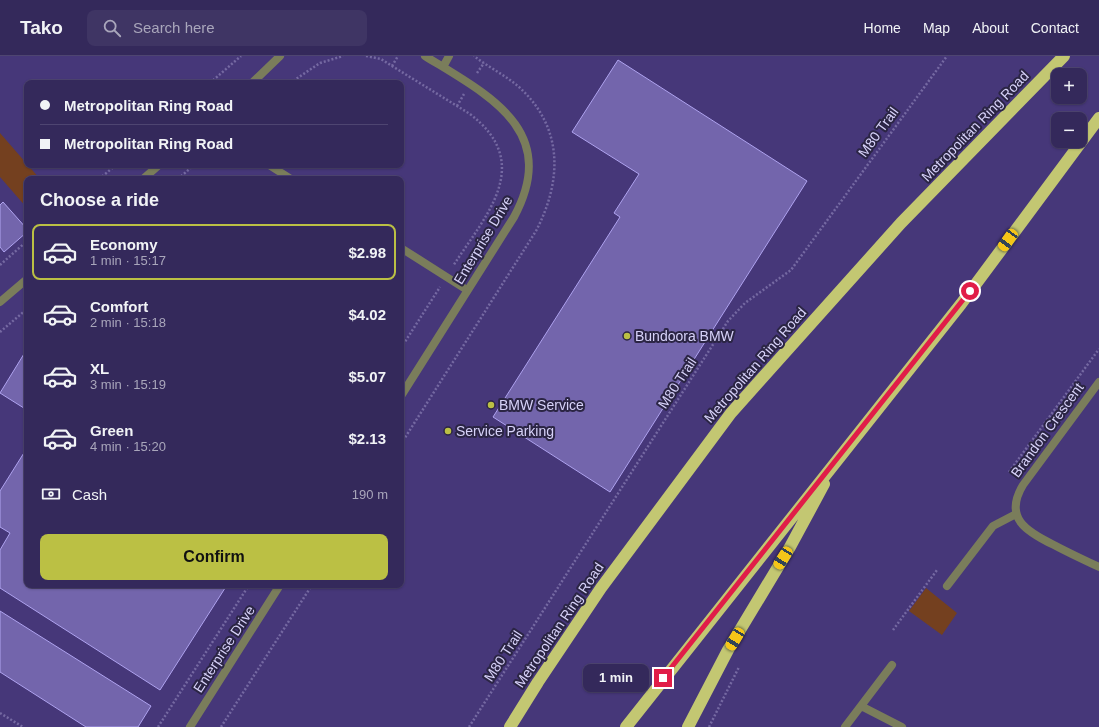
<!DOCTYPE html>
<html lang="en">
<head>
<meta charset="utf-8">
<style>
	:root { --surface:#34295b; --page:#3f3564; --text:#f1f3f6; --muted:#a9a6bb; --line:#4e4571; --accent:#bbc044 }
	body { margin:0; font-family:Arial,sans-serif; background:var(--page); color:var(--text); height:100vh; display:flex; flex-direction:column; font-size:15px; white-space:nowrap }
	* { box-sizing:border-box; margin:0 }
	p { font-size:13px; color:var(--muted) }
	.icon { flex:none; width:22px; height:22px; fill:none; stroke:currentColor; stroke-width:2; stroke-linecap:round; stroke-linejoin:round }
	.map { position:relative; flex:1; overflow:hidden }
	.details { position:absolute; left:24px; top:120px; width:380px; height:412px; display:flex; flex-direction:column; background:var(--surface); border-radius:8px; box-shadow:0 1px 3px #0004,0 0 0 1px var(--line) }
	.details>* { flex:none }
	.guide { position:absolute; left:24px; top:24px; width:380px; height:88px; border-radius:8px; box-shadow:0 1px 3px #0004,0 0 0 1px var(--line); display:grid; align-content:center; height:88px; padding:0 16px; background:var(--surface) }
	.tools { position:absolute; left:1051px; top:12px; display:grid; gap:8px }
	.tools a { display:grid; place-items:center; width:36px; height:36px; border-radius:8px; background:var(--surface); box-shadow:0 1px 3px #0004,0 0 0 1px var(--line); font-size:20px }
	.end { position:absolute; width:18px; height:18px; margin:-9px; border:5px solid #e11d48; background:#fff; box-shadow:0 0 0 2px #fff }
	.from { border-radius:50% }
	.bubble { position:absolute; height:28px; border-radius:8px; background:var(--surface); box-shadow:0 1px 3px #0004,0 0 0 1px var(--line); font-size:13px; font-weight:700; line-height:28px; text-align:center }
	.car { position:absolute; width:12px; height:24px; margin:-12px -6px; border-radius:5px; box-shadow:0 0 3px 1px #0007; background:linear-gradient(#f5c518 24%,#345 0 40%,#f5c518 0 76%,#345 0 86%,#f5c518 0) }
	.guide b { display:flex; align-items:center; gap:14px; height:38px; font-size:15px }
	.guide b+b { border-top:1px solid var(--line) }
	.guide i { width:10px; height:10px; background:var(--text) }
	ul { padding:0; list-style:none }
	li { display:flex; align-items:center; gap:12px; height:56px; margin:0 8px 6px; padding:0 8px; border:2px solid transparent; border-radius:8px }
	li div { flex:1 }
	li b { display:block; font-size:15px }
	li em { font-style:normal; font-weight:700 }
	li.current { border-color:var(--accent) }
	li>.icon { width:36px; height:36px; stroke-width:1.5 }
	h2 { padding:0 16px; font-size:18px; line-height:48px }
	.pay { display:flex; align-items:center; gap:10px; height:44px; padding:0 16px; font-size:15px }
	.pay p { margin-inline-start:auto }
	.primary-button { display:flex; gap:8px; margin-top:auto; padding:8px 16px }
	.primary-button a { flex:1; height:46px; border-radius:8px; background:var(--accent); color:#111; font-size:16px; font-weight:700; line-height:46px; text-align:center }
	header { display:flex; align-items:center; gap:24px; box-sizing:border-box; height:56px; padding:0 20px; background:var(--surface); border-bottom:1px solid var(--line) }
	header strong { font-size:19px }
	nav { display:flex; gap:22px; margin-inline-start:auto; font-size:14px }
	.search { width:280px; height:36px; background:var(--page); display:flex; align-items:center; gap:10px; box-sizing:border-box; padding:0 14px; border-radius:8px; color:var(--muted); font-size:15px }
	.map>svg:first-child { display:block }
	.green { fill:#74401f }
	.building { fill:#7365ac; stroke:#afa3ef }
	.lines { fill:none; stroke-linecap:round; stroke-linejoin:round }
	.path { stroke:#7569a2; stroke-width:2.5; stroke-dasharray:2 2; stroke-linecap:butt }
	.lane { stroke:#7a7d5b; stroke-width:8 }
	.street { stroke:#7a7d5b; stroke-width:8 }
	.highway { stroke:#c3c772; stroke-width:12 }
	.route { stroke:#e11d48; stroke-width:5 }
	.poi-dot { fill:#bbc044; stroke:#2b2544; stroke-width:1.5 }
	.labels { text-anchor:middle; dominant-baseline:central; stroke-width:4; stroke-linejoin:round; paint-order:stroke }
	.street-label { font-size:14px; fill:#d7d2f9; stroke:#2b2544 }
	.poi-label { font-size:14px; fill:#d7d2f9; stroke:#2b2544; text-anchor:start }
</style>
</head>
<body>
<header>
<strong>Tako</strong>
<div class="search"><svg class="icon" aria-label="search" viewBox="0 0 24 24"><circle cx="10" cy="10" r="6"/><path d="M15 15l6 6"/></svg>Search here</div>
<nav><a>Home</a><a>Map</a><a>About</a><a>Contact</a></nav>
</header>
<div class="map">
<svg width="1099" height="671" viewBox="0 0 1099 671">
	<rect width="100%" height="100%" fill="#463779"/>
	<path class="green" d="M0 77 40 123H27V152L0 121Z
		M926 532 957 557 942 579 909 555Z"/>
	<path class="building" d="M618 4 807 125 610 436 493 361 620 161 614 157 639 118 572 76Z
		M3 146 27 173V176L4 196 0 191V149Z
		M27 293V354L0 337Z
		M27 392V529H227L160 634 0 532V494L10 477 0 471V435Z
		M0 555 151 650 138 671H86L0 616Z"/>
	<g class="lines">
		<path class="path" d="M366 0 381 3 392 10 470 58C535 108 486 159 453 210
			M392 10 398 0
			M477 17 484 7
			M210 27 241 0
			M290 27 320 7 343 0
			M457 50 464 38
			M99 123 116 109
			M178 123 194 109
			M0 209 27 185
			M0 276 27 253
			M401 292 440 231
			M401 388 536 175C562 125 564 72 519 31 505 19 488 11 474 0
			M1009 416 1099 293
			M893 574 937 514
			M0 657 23 671
			M158 671 249 529
			M221 671 312 529
			M469 671 728 265 745 247 791 214 947 0
			M709 671 739 611"/>
		<path class="lane" d="M269 109 291 123
			M401 192 467 234"/>
		<path class="street" d="M443 11 449 0
			M252 27 280 0
			M143 123 159 109
			M0 246 27 223
			M1099 326 1023 429C1003 462 1027 476 1054 489 1069 497 1084 504 1099 511
			M401 340 514 161C561 74 488 39 425 0
			M947 530 993 470 1016 458
			M861 650 902 671
			M190 671 280 529
			M845 671 892 609"/>
		<path class="highway" d="M510 671 538 626 601 532 731 357 901 167 1064 0
			M626 671 961 248 1099 62
			M688 671 728 594 790 491 824 428"/>
	</g>
	<g class="lines">
		<path class="route" d="M663 622 970 235"/>
	</g>
	<g class="poi-dot">
		<circle cx="627" cy="280" r="4"/>
		<circle cx="491" cy="349" r="4"/>
		<circle cx="448" cy="375" r="4"/>
	</g>
	<g class="labels">
		<g class="street-label">
			<text transform="translate(975 70) rotate(-46)">Metropolitan Ring Road</text>
			<text transform="translate(878 76) rotate(-54)">M80 Trail</text>
			<text transform="translate(483 184) rotate(-59)">Enterprise Drive</text>
			<text transform="translate(755 309) rotate(-49)">Metropolitan Ring Road</text>
			<text transform="translate(677 327) rotate(-57)">M80 Trail</text>
			<text transform="translate(1047 374) rotate(-54)">Brandon Crescent</text>
			<text transform="translate(559 569) rotate(-56)">Metropolitan Ring Road</text>
			<text transform="translate(224 593) rotate(-57)">Enterprise Drive</text>
			<text transform="translate(503 600) rotate(-57)">M80 Trail</text>
		</g>
		<g class="poi-label">
			<text x="635" y="280">Bundoora BMW</text>
			<text x="499" y="349">BMW Service</text>
			<text x="456" y="375">Service Parking</text>
		</g>
	</g>
</svg>
<div class="tools">
<a>+</a>
<a>−</a>
</div>
<i class="end from" style="left:970px;top:235px"></i>
<i class="end" style="left:663px;top:622px"></i>
<div class="bubble" style="left:583px;top:608px;width:66px">1 min</div>
<i class="car" style="left:1008px;top:184px;rotate:216deg"></i>
<i class="car" style="left:783px;top:502px;rotate:212deg"></i>
<i class="car" style="left:735px;top:583px;rotate:211deg"></i>
<div class="guide">
<b><i class="from"></i>Metropolitan Ring Road</b>
<b><i></i>Metropolitan Ring Road</b>
</div>
<section class="details">
<h2>Choose a ride</h2>
<ul>
<li class="current"><svg class="icon" aria-label="car" viewBox="0 0 24 24"><path d="M5 17H2v-5l4-1 3-4h7l3 4 3 1v5h-3M9 17h6M6 11h13"/><circle cx="7" cy="17" r="2"/><circle cx="17" cy="17" r="2"/></svg><div><b>Economy</b><p>1 min · 15:17</p></div><em>$2.98</em></li>
<li><svg class="icon" aria-label="car" viewBox="0 0 24 24"><path d="M5 17H2v-5l4-1 3-4h7l3 4 3 1v5h-3M9 17h6M6 11h13"/><circle cx="7" cy="17" r="2"/><circle cx="17" cy="17" r="2"/></svg><div><b>Comfort</b><p>2 min · 15:18</p></div><em>$4.02</em></li>
<li><svg class="icon" aria-label="car" viewBox="0 0 24 24"><path d="M5 17H2v-5l4-1 3-4h7l3 4 3 1v5h-3M9 17h6M6 11h13"/><circle cx="7" cy="17" r="2"/><circle cx="17" cy="17" r="2"/></svg><div><b>XL</b><p>3 min · 15:19</p></div><em>$5.07</em></li>
<li><svg class="icon" aria-label="car" viewBox="0 0 24 24"><path d="M5 17H2v-5l4-1 3-4h7l3 4 3 1v5h-3M9 17h6M6 11h13"/><circle cx="7" cy="17" r="2"/><circle cx="17" cy="17" r="2"/></svg><div><b>Green</b><p>4 min · 15:20</p></div><em>$2.13</em></li>
</ul>
<div class="pay"><svg class="icon" aria-label="cash" viewBox="0 0 24 24"><path d="M3 7h18v10H3z"/><circle cx="12" cy="12" r="2"/></svg>Cash<p>190 m</p></div>
<div class="primary-button"><a>Confirm</a></div>
</section>
</div>
</body>
</html>
